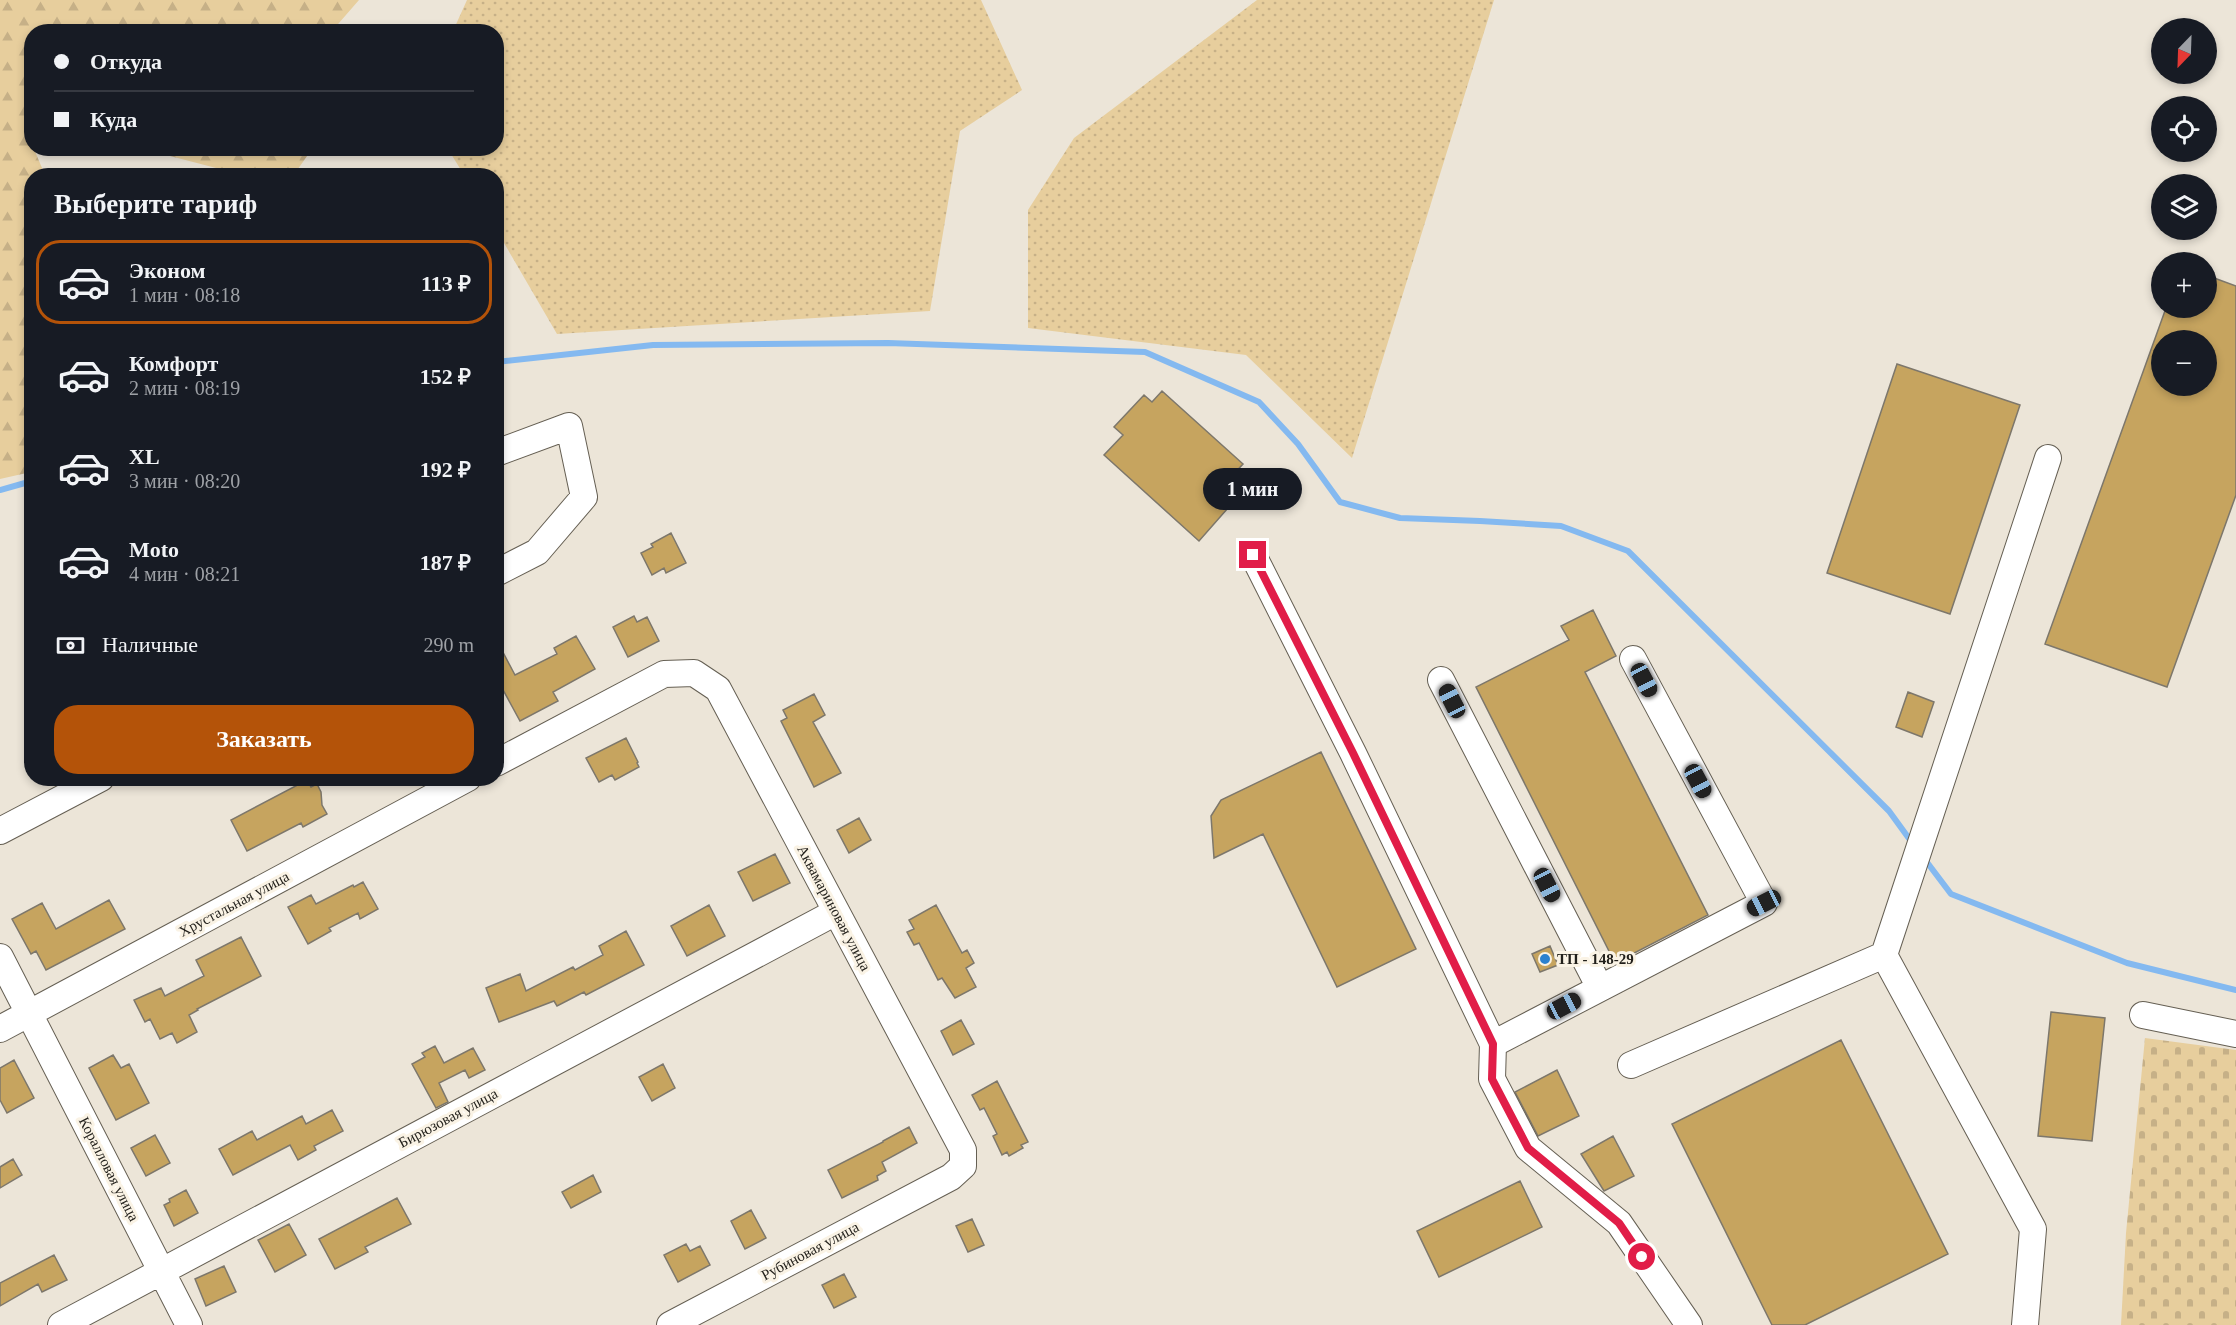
<!DOCTYPE html>
<html lang="ru">
<head>
<meta charset="utf-8">
<style>
	:root { --surface:#171b24; --page:#242831; --text:#f1f3f6; --muted:#9ea1a6; --line:#363941; --accent:#b45309 }
	body { margin:0; font-family:Georgia,serif; background:var(--page); color:var(--text); height:100vh; display:flex; flex-direction:column; font-size:22px; white-space:nowrap }
	* { box-sizing:border-box; margin:0 }
	p { font-size:20px; color:var(--muted) }
	.icon { flex:none; width:33px; height:33px; fill:none; stroke:currentColor; stroke-width:2; stroke-linecap:round; stroke-linejoin:round }
	.map { position:relative; flex:1; overflow:hidden }
	.sheet { position:absolute; left:24px; top:168px; width:480px; height:618px; display:flex; flex-direction:column; background:var(--surface); border-radius:24px; box-shadow:0 3px 9px #0003 }
	.sheet>* { flex:none }
	.banner { position:absolute; left:24px; top:24px; width:480px; height:132px; border-radius:24px; box-shadow:0 3px 9px #0003; display:grid; align-content:center; height:132px; padding:0 30px; background:var(--surface) }
	.needle { width:39px; rotate:203deg }
	.buttons { position:absolute; left:2151px; top:18px; display:grid; gap:12px }
	.buttons a { display:grid; place-items:center; width:66px; height:66px; border-radius:50%; background:var(--surface); box-shadow:0 3px 9px #0003; font-size:30px }
	.end { position:absolute; width:27px; height:27px; margin:-14px; border:8px solid #e11d48; background:#fff; box-shadow:0 0 0 3px #fff }
	.from { border-radius:50% }
	.bubble { position:absolute; height:42px; border-radius:21px; background:var(--surface); box-shadow:0 3px 9px #0003; font-size:20px; font-weight:800; line-height:42px; text-align:center }
	.car { position:absolute; width:18px; height:36px; margin:-18px -9px; border-radius:8px; box-shadow:0 0 4px 2px #0007; background:linear-gradient(#222 24%,#8ab4d8 0 40%,#222 0 76%,#8ab4d8 0 86%,#222 0) }
	.banner b { display:flex; align-items:center; gap:21px; height:57px; font-size:22px }
	.banner b+b { border-top:2px solid var(--line) }
	.banner i { width:15px; height:15px; background:var(--text) }
	ul { padding:0; list-style:none }
	li { display:flex; align-items:center; gap:18px; height:84px; margin:0 12px 9px; padding:0 18px; border:3px solid transparent; border-radius:24px }
	li div { flex:1 }
	li b { display:block; font-size:22px }
	li em { font-style:normal; font-weight:800 }
	li.selected { border-color:var(--accent) }
	li>.icon { width:54px; height:54px; stroke-width:1.5 }
	h2 { padding:0 30px; font-size:27px; line-height:72px }
	.pay { display:flex; align-items:center; gap:15px; height:66px; padding:0 30px; font-size:22px }
	.pay p { margin-inline-start:auto }
	.cta { display:flex; gap:12px; margin-top:auto; padding:12px 30px }
	.cta a { flex:1; height:69px; border-radius:24px; background:var(--accent); color:#fff; font-size:24px; font-weight:800; line-height:69px; text-align:center }
	.map>svg:first-child { display:block }
	.grass { fill:url(#grass-dots) }
	.forest { fill:url(#forest-firs) }
	.cemetery { fill:url(#cemetery-stones) }
	.lines { fill:none; stroke-linecap:round; stroke-linejoin:round }
	.stream { stroke:#84b9f0; stroke-width:6 }
	.building { fill:#c6a45f; stroke:#7d776b; stroke-width:1.5; fill-rule:evenodd }
	.minor-casing { stroke:#655f53; stroke-width:28 }
	.minor { stroke:#fff; stroke-width:26 }
	.route { stroke:#e11d48; stroke-width:8 }
	.poi-dot { fill:#2b81cf; stroke:#faf3e5; stroke-width:2 }
	.labels { text-anchor:middle; dominant-baseline:central; stroke-width:6; stroke-linejoin:round; paint-order:stroke }
	.street-label { font-size:15px; fill:#211f1a; stroke:#faf3e5 }
	.poi-label { font-size:15px; font-weight:bold; fill:#211f1a; stroke:#faf3e5; text-anchor:start }
</style>
</head>
<body>
<div class="map">
<svg width="2236" height="1325" viewBox="0 0 2236 1325">
	<defs>
		<pattern id="grass-dots" width="8" height="8" patternUnits="userSpaceOnUse" patternTransform="scale(1.5)"><rect width="8" height="8" fill="#e7ce9d"/><path d="M2 2h.1M6 6h.1" fill="none" stroke="#c6b087" stroke-width="1.8" stroke-linecap="round"/></pattern>
		<pattern id="forest-firs" width="22" height="20" patternUnits="userSpaceOnUse" patternTransform="scale(1.5)"><rect width="22" height="20" fill="#e7ce9d"/><path d="M5 1l3.5 6h-7zM16 11l3.5 6h-7z" fill="#c6b087"/></pattern>
		<pattern id="cemetery-stones" width="16" height="16" patternUnits="userSpaceOnUse" patternTransform="scale(1.5)"><rect width="16" height="16" fill="#e7ce9d"/><path d="M2 7V4a2 2 0 0 1 4 0v3zM10 15v-3a2 2 0 0 1 4 0v3z" fill="#c6b087"/></pattern>
	</defs>
	<rect width="100%" height="100%" fill="#ece5d8"/>
	<path class="grass" d="M467 0H981L1022 90 960 131 930 311 557 334 497 231 496 176 464 175 448 149 496 148V32L453 31Z
		M1257 0H1494L1352 458 1246 355 1028 328V210L1074 138Z"/>
	<path class="forest" d="M0 0H359L332 31 32 32V133H28L32 148 34 149 45 175 32 176 31 472 0 479Z
		M143 149H312L293 176 243 175Z"/>
	<path class="cemetery" d="M2145 1038 2236 1050V1325H2121L2126 1233Z"/>
	<g class="lines">
		<path class="stream" d="M496 362 653 345 888 343 1145 352 1259 402 1298 444 1340 502 1400 518 1480 521 1561 526 1628 551 1889 811 1913 844
			M0 490 32 481
			M1923 857 1951 894 2127 963 2236 990"/>
	</g>
	<path class="building" d="M2206 275 2236 286V495L2167 687 2045 644 2166 308H2206ZM2162 340H2206V386H2162Z
		M1897 364 2020 405 1950 614 1827 573Z
		M1162 391 1243 464 1214 495 1228 508 1199 541 1104 455 1123 435 1114 427 1144 395 1152 402Z
		M671 533 686 563 666 573 664 568 652 575 641 553 653 547 651 544Z
		M1593 610 1616 656 1585 672 1708 915 1615 963 1476 687 1569 640 1561 626Z
		M634 616 637 622 647 617 659 641 628 657 613 627Z
		M576 636 595 669 553 692 558 701 520 721 496 677V639L515 675 557 654 554 648Z
		M1908 692 1934 702 1922 737 1896 727Z
		M814 694 825 715 813 722 841 773 814 787 781 721 787 718 783 710Z
		M626 738 638 762 637 763 639 767 615 780 612 775 599 782 586 758Z
		M1321 752 1416 949 1337 987 1263 834 1214 858 1211 816 1221 800Z
		M307 780 311 787 317 784 321 792 322 805 327 814 303 827 301 823 247 851 231 820Z
		M859 818 871 840 849 853 837 830Z
		M775 854 790 883 753 901 738 872Z
		M363 882 378 909 360 919 358 913 329 928 331 931 308 944 288 907 311 895 316 904 353 885 354 887Z
		M109 900 125 929 46 970 36 951 31 954 12 919 42 903 56 929Z
		M709 905 725 936 687 956 671 926Z
		M936 905 962 953 967 950 974 963 966 968 976 987 955 998 942 978 938 980 919 943 914 945 907 932 914 929 909 920Z
		M626 931 644 965 586 995 584 992 557 1006 554 1001 499 1022 486 988 520 974 526 991 573 967 575 970 603 955 599 946Z
		M241 937 261 976 197 1009 198 1010 189 1015 197 1032 177 1043 172 1033 160 1039 150 1019 145 1022 134 1000 161 988 165 996 204 976 196 960Z
		M1550 946 1558 965 1540 972 1532 954Z
		M2051 1012 2105 1018 2092 1141 2038 1136Z
		M961 1020 974 1044 953 1055 941 1031Z
		M1841 1040 1948 1254 1805 1325H1772L1672 1124Z
		M435 1046 444 1063 473 1048 485 1070 469 1078 465 1070 439 1083 448 1102 436 1108 412 1064 425 1057 422 1053Z
		M113 1055 121 1068 129 1064 149 1103 116 1120 89 1068Z
		M14 1060 34 1098 7 1113 0 1100V1068Z
		M663 1064 675 1088 652 1101 639 1077Z
		M1557 1070 1579 1116 1538 1136 1515 1092Z
		M997 1081 1028 1142 1021 1145 1023 1148 1009 1156 1007 1152 1002 1155 993 1136 997 1134 984 1108 980 1110 972 1095Z
		M332 1110 343 1131 314 1146 316 1150 298 1160 290 1145 233 1175 219 1149 252 1131 257 1140 302 1116 306 1124Z
		M909 1127 917 1143 882 1162 886 1171 877 1176 878 1180 842 1198 828 1170 883 1142V1141Z
		M155 1135 170 1163 146 1176 131 1148Z
		M1613 1136 1634 1176 1604 1191 1581 1154Z
		M13 1159 22 1175 0 1188V1167Z
		M593 1175 601 1192 571 1208 562 1192Z
		M1520 1181 1542 1227 1439 1277 1417 1231Z
		M186 1190 198 1213 174 1226 164 1205 170 1202 169 1199Z
		M397 1198 411 1224 365 1247 368 1252 335 1269 319 1239Z
		M751 1210 766 1238 745 1249 731 1221Z
		M972 1219 984 1245 968 1252 956 1226Z
		M289 1224 306 1255 275 1272 258 1240Z
		M686 1244 690 1251 700 1246 710 1265 678 1282 664 1255Z
		M54 1255 67 1280 42 1292 38 1284 0 1306V1283Z
		M224 1266 236 1292 206 1306 195 1279Z
		M844 1274 856 1297 834 1308 822 1285Z"/>
	<g class="lines">
		<defs>
			<path id="minor" d="M496 453 569 426 584 497 537 552 496 573
				M1253 555 1353 753 1493 1044 1492 1079 1528 1148 1619 1223 1689 1325
				M1441 680 1600 988
				M496 763 664 674 694 673 718 689 963 1150V1166L951 1177 670 1325
				M0 831 101 778
				M1884 955 2048 458
				M0 957 189 1325
				M2143 1015 2236 1034
				M0 1029 468 778
				M1493 1044 1764 903 1633 659
				M1631 1065 1884 955 2033 1229 2025 1325
				M61 1325 836 912"/>
		</defs>
		<use href="#minor" class="minor-casing"/>
		<use href="#minor" class="minor"/>
	</g>
	<g class="lines">
		<path class="route" d="M1253 555 1353 753 1493 1044 1492 1079 1528 1148 1619 1223 1642 1257"/>
	</g>
	<circle class="poi-dot" cx="1545" cy="959" r="6"/>
	<g class="labels">
		<g class="street-label">
			<text transform="translate(234 904) rotate(-28)">Хрустальная улица</text>
			<text transform="translate(834 908) rotate(62)">Аквамариновая улица</text>
			<text transform="translate(448 1118) rotate(-28)">Бирюзовая улица</text>
			<text transform="translate(109 1169) rotate(63)">Коралловая улица</text>
			<text transform="translate(810 1251) rotate(-28)">Рубиновая улица</text>
		</g>
		<g class="poi-label">
			<text x="1557" y="959">ТП - 148-29</text>
		</g>
	</g>
</svg>
<div class="buttons">
<a><svg class="needle" viewBox="-14 -14 28 28"><path d="M0-13l5 13h-10z" fill="#e53935"/><path d="M0 13l5-13h-10z" fill="#9ea1a6"/></svg></a>
<a><svg class="icon" aria-label="locate" viewBox="0 0 24 24"><circle cx="12" cy="12" r="6"/><path d="M12 2v4M12 18v4M2 12h4M18 12h4"/></svg></a>
<a><svg class="icon" aria-label="layers" viewBox="0 0 24 24"><path d="M12 4l9 5-9 5-9-5zM3 14l9 5 9-5"/></svg></a>
<a>+</a>
<a>−</a>
</div>
<i class="end from" style="left:1642px;top:1257px"></i>
<i class="end" style="left:1253px;top:555px"></i>
<div class="bubble" style="left:1203px;top:468px;width:99px">1 мин</div>
<i class="car" style="left:1644px;top:680px;rotate:152deg"></i>
<i class="car" style="left:1452px;top:701px;rotate:333deg"></i>
<i class="car" style="left:1698px;top:781px;rotate:152deg"></i>
<i class="car" style="left:1547px;top:885px;rotate:153deg"></i>
<i class="car" style="left:1764px;top:903px;rotate:243deg"></i>
<i class="car" style="left:1564px;top:1006px;rotate:62deg"></i>
<div class="banner">
<b><i class="from"></i>Откуда</b>
<b><i></i>Куда</b>
</div>
<section class="sheet">
<h2>Выберите тариф</h2>
<ul>
<li class="selected"><svg class="icon" aria-label="car" viewBox="0 0 24 24"><path d="M5 17H2v-5l4-1 3-4h7l3 4 3 1v5h-3M9 17h6M6 11h13"/><circle cx="7" cy="17" r="2"/><circle cx="17" cy="17" r="2"/></svg><div><b>Эконом</b><p>1 мин · 08:18</p></div><em>113 ₽</em></li>
<li><svg class="icon" aria-label="car" viewBox="0 0 24 24"><path d="M5 17H2v-5l4-1 3-4h7l3 4 3 1v5h-3M9 17h6M6 11h13"/><circle cx="7" cy="17" r="2"/><circle cx="17" cy="17" r="2"/></svg><div><b>Комфорт</b><p>2 мин · 08:19</p></div><em>152 ₽</em></li>
<li><svg class="icon" aria-label="car" viewBox="0 0 24 24"><path d="M5 17H2v-5l4-1 3-4h7l3 4 3 1v5h-3M9 17h6M6 11h13"/><circle cx="7" cy="17" r="2"/><circle cx="17" cy="17" r="2"/></svg><div><b>XL</b><p>3 мин · 08:20</p></div><em>192 ₽</em></li>
<li><svg class="icon" aria-label="car" viewBox="0 0 24 24"><path d="M5 17H2v-5l4-1 3-4h7l3 4 3 1v5h-3M9 17h6M6 11h13"/><circle cx="7" cy="17" r="2"/><circle cx="17" cy="17" r="2"/></svg><div><b>Moto</b><p>4 мин · 08:21</p></div><em>187 ₽</em></li>
</ul>
<div class="pay"><svg class="icon" aria-label="cash" viewBox="0 0 24 24"><path d="M3 7h18v10H3z"/><circle cx="12" cy="12" r="2"/></svg>Наличные<p>290 m</p></div>
<div class="cta"><a>Заказать</a></div>
</section>
</div>
</body>
</html>
